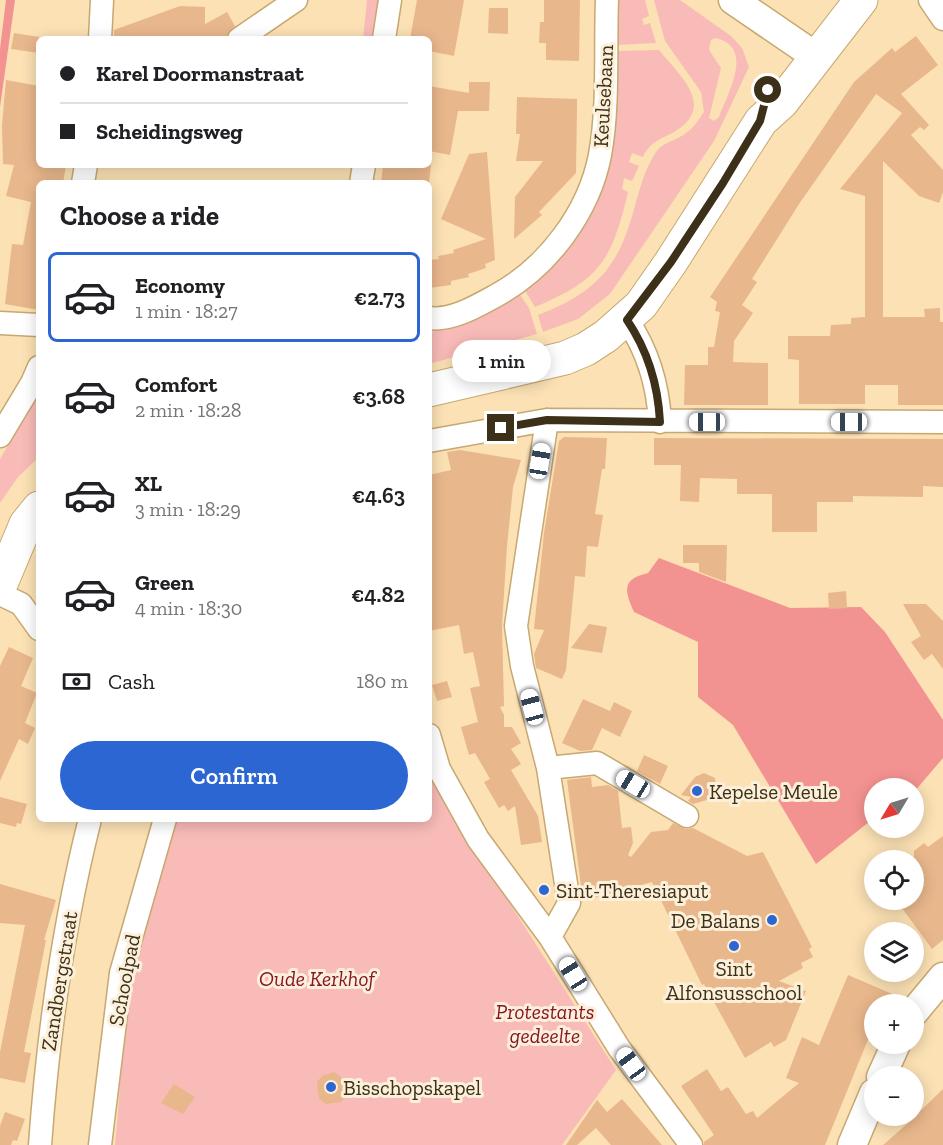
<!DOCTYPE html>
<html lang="en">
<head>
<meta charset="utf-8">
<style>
	:root { --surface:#fff; --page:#f2f2f2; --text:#202124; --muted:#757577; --line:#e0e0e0; --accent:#2b66d3 }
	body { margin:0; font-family:"Zilla Slab",serif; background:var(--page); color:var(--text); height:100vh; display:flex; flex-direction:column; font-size:22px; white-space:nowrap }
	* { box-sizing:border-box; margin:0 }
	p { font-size:20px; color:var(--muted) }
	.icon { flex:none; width:33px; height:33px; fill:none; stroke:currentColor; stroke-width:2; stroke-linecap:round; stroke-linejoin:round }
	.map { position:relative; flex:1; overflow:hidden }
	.panel { position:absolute; left:36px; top:180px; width:396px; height:642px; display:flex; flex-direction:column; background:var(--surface); border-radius:9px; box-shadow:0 3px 15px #0003 }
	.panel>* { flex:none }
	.banner { position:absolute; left:36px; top:36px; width:396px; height:132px; border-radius:9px; box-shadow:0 3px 15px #0003; display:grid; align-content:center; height:132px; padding:0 24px; background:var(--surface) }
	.needle { width:39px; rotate:232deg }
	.buttons { position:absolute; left:864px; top:778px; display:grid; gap:12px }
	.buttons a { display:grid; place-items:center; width:60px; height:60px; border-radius:50%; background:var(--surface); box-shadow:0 3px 15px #0003; font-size:30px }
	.end { position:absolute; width:27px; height:27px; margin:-14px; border:8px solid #3d3019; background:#fff; box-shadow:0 0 0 3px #fff }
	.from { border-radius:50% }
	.bubble { position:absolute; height:42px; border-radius:21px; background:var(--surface); box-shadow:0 3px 15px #0003; font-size:20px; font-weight:600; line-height:42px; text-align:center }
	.car { position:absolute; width:18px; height:36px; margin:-18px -9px; border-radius:8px; box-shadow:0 0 4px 2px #0007; background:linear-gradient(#fff 24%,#345 0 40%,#fff 0 76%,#345 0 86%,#fff 0) }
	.banner b { display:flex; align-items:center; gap:21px; height:57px; font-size:22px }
	.banner b+b { border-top:2px solid var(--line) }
	.banner i { width:15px; height:15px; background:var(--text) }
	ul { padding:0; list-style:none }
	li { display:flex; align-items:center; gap:18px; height:90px; margin:0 12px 9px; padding:0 12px; border:3px solid transparent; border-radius:9px }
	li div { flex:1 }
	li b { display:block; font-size:22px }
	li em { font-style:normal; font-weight:600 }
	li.selected { border-color:var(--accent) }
	li>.icon { width:54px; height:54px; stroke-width:1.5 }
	h2 { padding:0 24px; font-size:27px; line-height:72px }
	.pay { display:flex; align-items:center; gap:15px; height:66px; padding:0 24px; font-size:22px }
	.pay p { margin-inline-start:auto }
	.button { display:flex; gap:12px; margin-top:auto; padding:12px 24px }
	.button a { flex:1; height:69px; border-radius:36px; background:var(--accent); color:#fff; font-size:24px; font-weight:600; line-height:69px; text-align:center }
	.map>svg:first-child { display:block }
	.green { fill:#f8bbb8; fill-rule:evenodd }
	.forest { fill:#f39391 }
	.building { fill:#e9b78c }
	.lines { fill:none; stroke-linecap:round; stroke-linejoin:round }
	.minor-casing { stroke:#c7a870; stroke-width:25 }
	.tertiary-casing { stroke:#c7a870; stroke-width:31 }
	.secondary-casing { stroke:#c7a870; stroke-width:35 }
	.minor { stroke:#fff; stroke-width:22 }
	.tertiary { stroke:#fff; stroke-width:28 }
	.secondary { stroke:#fff; stroke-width:33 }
	.route { stroke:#3d3019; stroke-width:8 }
	.poi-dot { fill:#2b66d3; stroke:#fdf0da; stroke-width:2 }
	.labels { text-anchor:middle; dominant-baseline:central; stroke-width:6; stroke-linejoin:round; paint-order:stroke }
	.street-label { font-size:21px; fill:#3d3019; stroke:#fdf0da }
	.poi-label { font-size:21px; fill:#3d3019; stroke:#fdf0da; text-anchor:start }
	.park-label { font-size:21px; font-style:italic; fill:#871723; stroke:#fdf0da }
</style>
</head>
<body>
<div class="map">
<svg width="943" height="1145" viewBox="0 0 943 1145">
	<rect width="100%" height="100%" fill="#fbe1b4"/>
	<path class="green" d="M367 0H378L372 39H363Z
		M618 0H645L649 16 642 19 644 25 650 23 656 43 616 45Z
		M654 0H680L731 36 742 48 749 67 714 141 610 294 578 319 543 332 538 315C580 299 610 279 626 234 637 207 639 178 656 152 661 143 678 140 686 133 694 128 699 119 704 112L701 92 665 41ZM715 38C756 46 727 95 719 117L714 121 709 118 721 68 709 50 711 40Z
		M659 50C680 76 717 106 674 132 659 140 650 142 643 157L632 153 629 162 639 166 632 181 624 178 622 189 628 192C612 260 600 280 535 307L524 289 577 233 616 51Z
		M519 293 529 308 537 334 429 364V326L432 332 451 326Z
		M39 392V457L18 477 0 503V459Z
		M429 771 460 825 616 1070 562 1145H115C119 1108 120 1071 124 1035 131 961 153 889 175 819H429Z"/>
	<path class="forest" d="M6 0H15L0 107V49Z
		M659 558 790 608 861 607 885 632 943 720V758L914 792V789H874V818L816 864 733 725 698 697V642L634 612C624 590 622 579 648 573Z"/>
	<path class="building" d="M417 0H464L454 56 429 51V39H410Z
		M544 0H580L579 61 546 60V43H539L540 22H544Z
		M180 6 205 7V24L227 12 235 26 225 39H114V30Z
		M489 8H508V34L488 33Z
		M14 33 39 37V53L11 49Z
		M916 36 938 65 901 94 929 125 924 130 920 127 911 135 943 170V192L939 203 919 196 883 161V317H925L924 309 940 308V322H943V405H898V385H865V404H799V360L788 359V336H830L831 325 851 324V318L865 317V196L840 189 902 113 876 94 799 204 752 279 757 282 742 305 753 313 734 341 733 362 768 363V405H684L685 365H708V347H714L720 312 715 311 717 302 710 297 854 82 892 48 895 52Z
		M6 80 39 86V165H66L63 183H39V310L5 304 12 244 23 245 31 202 6 196 14 165 3 164 2 125Z
		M469 82H490L489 111H458L450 155 429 151V86L469 93Z
		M517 97 577 99V110L576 173 539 212 542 215 514 239 515 197 543 161H516L520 134H516Z
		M487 152 495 260 485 264 486 268 468 274 469 277 451 281V285L429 288V260L439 259 438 256 454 253 453 250 486 239 441 219 469 154Z
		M383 165H431L429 183H381Z
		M564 437 607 438 605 469H602L595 514 603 515 598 547 587 546 585 577 575 576 566 670 562 679 536 668 534 654 544 630 534 629 544 533 559 441Z
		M654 438 943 439V487L923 486V497L853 496V502H817V532H772V494H737V479L700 478 699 502 680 501 681 465H654Z
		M460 450 521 460 513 487 507 546 502 626 504 706 500 707 504 715V727H512L521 743 511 749 521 764 511 770 538 816 542 842 521 845 515 806 508 811 504 805 499 808 484 782 490 779 475 753 469 755 461 727 478 722 470 688 480 686 473 652 464 654 459 625 429 631V475L451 470 447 452Z
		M683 545H727L726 582 699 572V563H683Z
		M846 591 847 608 829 609 828 593Z
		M903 604H926L943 621V669L932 654 924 660 911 642 921 636Z
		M589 624 607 627 602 653 571 648Z
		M9 647 33 658 21 686 37 693 25 723 35 728 28 744 19 739 0 781V666Z
		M447 681 452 697 437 701 432 685Z
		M583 699 610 711 614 702 632 711 620 737 602 728 592 750 580 751 562 743Z
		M644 755 668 766 660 784 637 771Z
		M704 773 715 778 717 792 710 799 693 804 688 801 691 797 681 795 695 777Z
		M591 777 592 787 608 785 618 791 622 828 631 827 633 843 628 855 631 857 651 832 668 830 673 823 686 829 693 828 747 856 763 852 812 947 809 949 813 957 801 963 803 968 779 981 806 991 786 1040 774 1047 771 1042 745 1058 704 984 702 985 652 882 583 901 567 780Z
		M0 797 27 804 21 824 17 823 16 827 0 823Z
		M943 836V940L932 949 896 900H914V851L924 843 928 847Z
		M0 884 56 900 44 940H46L24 1052 31 1053 25 1083 0 1078V1052L25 925 0 923Z
		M848 975 904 999 900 1005H874V1025L825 1145H704V1142L714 1135 681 1086 707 1069 721 1091 728 1087 746 1114 753 1111 757 1118 799 1083 786 1078 802 1037 819 1045Z
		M334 1072 349 1083 347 1095 341 1102 326 1104 319 1099 317 1082 322 1076Z
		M174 1084 195 1097 183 1114 161 1103Z
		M943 1089V1145H883L908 1123Z
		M622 1099 662 1145H611L596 1128 577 1145H566L597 1100 607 1112Z
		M5 1112 25 1119 17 1141 13 1140 11 1145H0V1126Z"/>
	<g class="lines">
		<defs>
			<path id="minor" d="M930 0 943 19
				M100 39 102 0
				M239 39 296 0
				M384 39 390 0
				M83 183 86 165
				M361 183 364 165
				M429 318C452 321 477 306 497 295 548 267 589 212 600 155 609 105 605 51 607 0
				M627 320C648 351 658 384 660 422
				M0 323 39 325
				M547 420 516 626 522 666 548 768 569 903 550 937
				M0 436 32 383 39 367
				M429 441 547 420 943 422
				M0 594 21 604 39 629
				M429 735 439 769 478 839 550 937 619 1048 691 1145
				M548 768 597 763 687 816
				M40 1145C48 1035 63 926 90 819
				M100 1145 121 973 165 819"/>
			<path id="tertiary" d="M733 0 815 56
				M914 1012 943 977
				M881 1077 896 1044
				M852 1145 874 1093"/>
			<path id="secondary" d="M429 390 565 358 586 349 606 336 641 305 671 262 761 121 782 102 861 0
				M0 586 26 524 39 508"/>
		</defs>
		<use href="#minor" class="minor-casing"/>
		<use href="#tertiary" class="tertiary-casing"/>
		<use href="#secondary" class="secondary-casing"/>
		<use href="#minor" class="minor"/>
		<use href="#tertiary" class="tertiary"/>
		<use href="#secondary" class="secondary"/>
	</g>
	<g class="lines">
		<path class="route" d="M501 428 547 420 660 422C658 384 648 351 627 320L671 262 723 183 760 121 768 90"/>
	</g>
	<g class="poi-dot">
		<circle cx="697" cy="791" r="6"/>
		<circle cx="544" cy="890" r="6"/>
		<circle cx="772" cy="920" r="6"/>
		<circle cx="734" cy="946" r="6"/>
		<circle cx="331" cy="1087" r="6"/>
	</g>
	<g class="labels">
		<g class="street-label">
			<text transform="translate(603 96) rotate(-87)">Keulsebaan</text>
			<text transform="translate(124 980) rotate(-79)">Schoolpad</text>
			<text transform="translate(59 981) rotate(-81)">Zandbergstraat</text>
		</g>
		<g class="poi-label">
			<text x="709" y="791">Kepelse Meule</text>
			<text x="556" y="890">Sint-Theresiaput</text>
			<text x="760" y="920" text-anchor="end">De Balans</text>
			<text x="734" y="968" text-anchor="middle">Sint<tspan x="734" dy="24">Alfonsusschool</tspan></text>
			<text x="343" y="1087">Bisschopskapel</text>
		</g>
		<g class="park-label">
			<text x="317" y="978">Oude Kerkhof</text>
			<text x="545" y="1011">Protestants<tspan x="545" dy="24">gedeelte</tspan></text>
		</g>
	</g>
</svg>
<div class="buttons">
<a><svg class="needle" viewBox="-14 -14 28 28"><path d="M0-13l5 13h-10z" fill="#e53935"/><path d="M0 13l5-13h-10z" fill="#757577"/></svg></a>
<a><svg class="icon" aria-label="locate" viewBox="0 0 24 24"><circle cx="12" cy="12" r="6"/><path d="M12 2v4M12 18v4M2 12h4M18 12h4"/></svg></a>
<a><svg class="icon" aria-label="layers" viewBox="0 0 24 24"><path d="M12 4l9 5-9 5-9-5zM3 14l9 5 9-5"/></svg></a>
<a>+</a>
<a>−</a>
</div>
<i class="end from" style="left:768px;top:90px"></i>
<i class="end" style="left:501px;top:428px"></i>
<div class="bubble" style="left:452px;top:340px;width:99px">1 min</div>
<i class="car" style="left:707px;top:422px;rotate:270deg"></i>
<i class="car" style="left:849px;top:422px;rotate:270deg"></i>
<i class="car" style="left:540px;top:461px;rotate:9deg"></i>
<i class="car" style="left:532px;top:707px;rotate:345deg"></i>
<i class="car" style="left:633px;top:784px;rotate:301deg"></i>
<i class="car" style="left:573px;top:974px;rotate:328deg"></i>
<i class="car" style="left:631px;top:1064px;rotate:324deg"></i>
<div class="banner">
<b><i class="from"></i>Karel Doormanstraat</b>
<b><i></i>Scheidingsweg</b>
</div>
<section class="panel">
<h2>Choose a ride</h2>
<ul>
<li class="selected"><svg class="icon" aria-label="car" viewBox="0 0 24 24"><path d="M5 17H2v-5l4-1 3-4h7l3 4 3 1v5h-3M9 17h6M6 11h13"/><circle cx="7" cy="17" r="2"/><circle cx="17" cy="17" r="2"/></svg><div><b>Economy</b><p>1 min · 18:27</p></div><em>€2.73</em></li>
<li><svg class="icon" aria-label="car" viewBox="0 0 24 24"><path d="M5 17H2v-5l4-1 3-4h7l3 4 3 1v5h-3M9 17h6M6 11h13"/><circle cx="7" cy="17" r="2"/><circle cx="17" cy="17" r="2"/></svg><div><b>Comfort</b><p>2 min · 18:28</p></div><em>€3.68</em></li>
<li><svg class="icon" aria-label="car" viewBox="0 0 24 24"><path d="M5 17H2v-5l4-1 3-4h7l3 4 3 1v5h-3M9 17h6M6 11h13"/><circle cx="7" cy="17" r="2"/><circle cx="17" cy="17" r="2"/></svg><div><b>XL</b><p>3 min · 18:29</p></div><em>€4.63</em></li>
<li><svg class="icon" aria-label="car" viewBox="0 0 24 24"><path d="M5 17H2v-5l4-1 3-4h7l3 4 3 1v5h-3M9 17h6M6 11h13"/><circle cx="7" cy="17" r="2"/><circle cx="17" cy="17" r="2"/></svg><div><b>Green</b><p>4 min · 18:30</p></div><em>€4.82</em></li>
</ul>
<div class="pay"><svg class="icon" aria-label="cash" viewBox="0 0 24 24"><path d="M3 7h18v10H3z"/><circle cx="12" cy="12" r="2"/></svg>Cash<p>180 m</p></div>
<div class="button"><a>Confirm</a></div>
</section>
</div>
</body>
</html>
